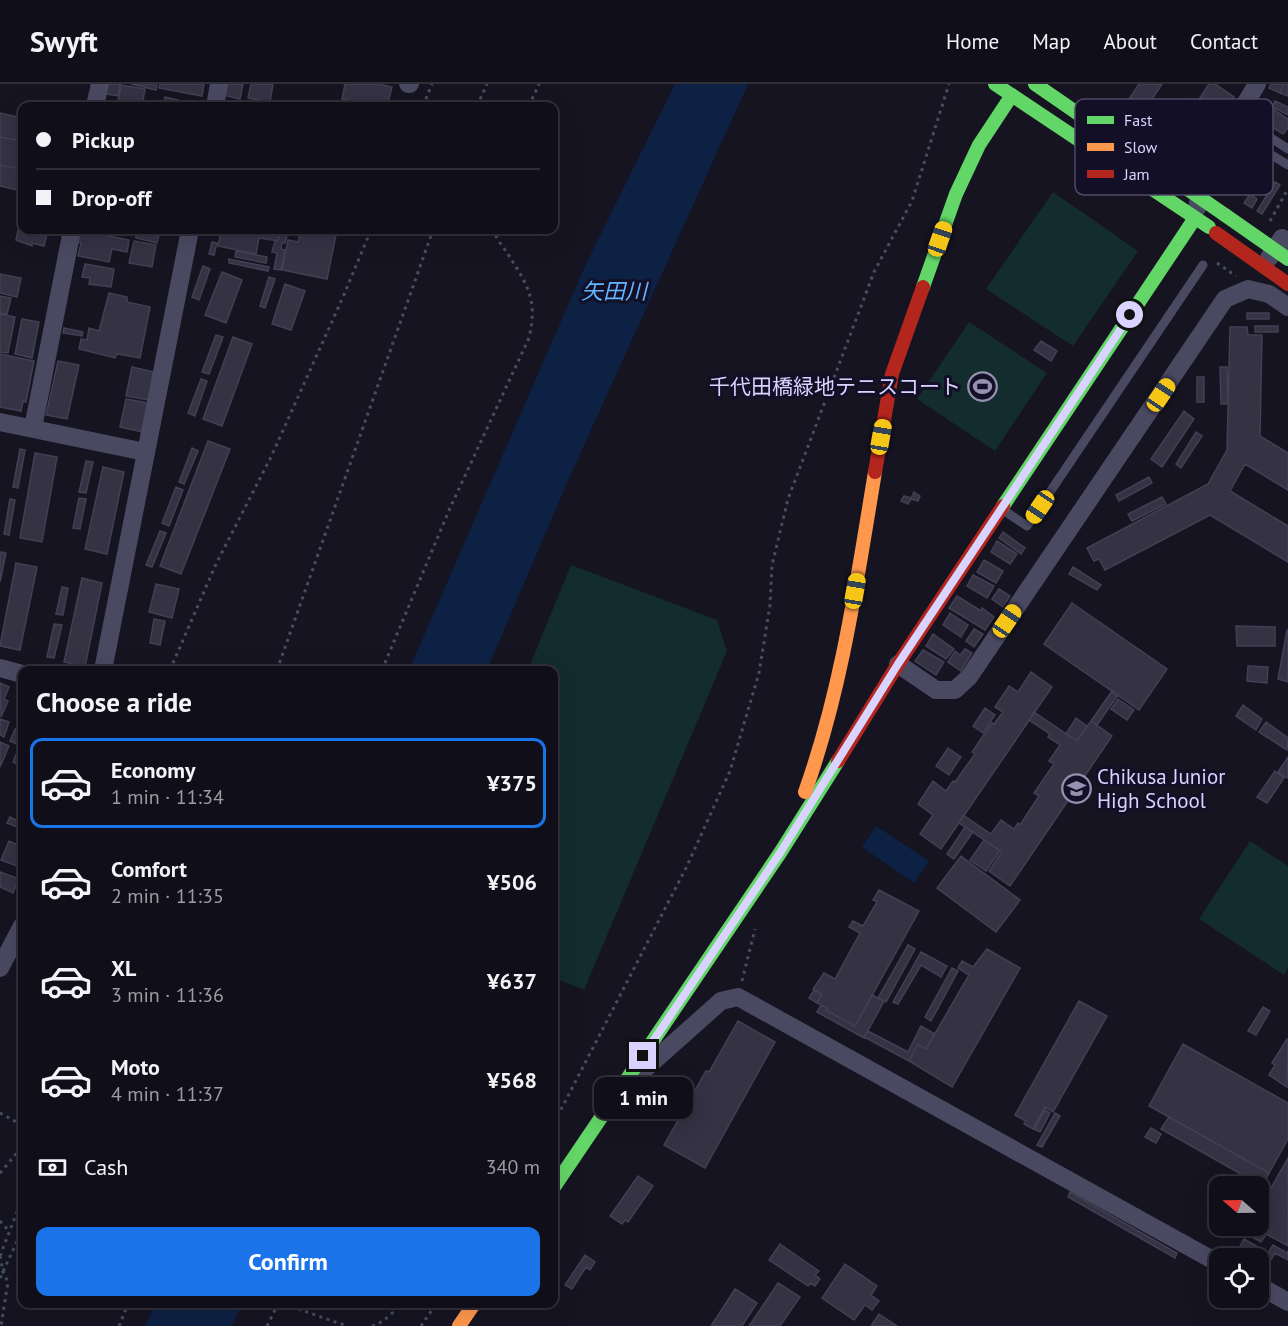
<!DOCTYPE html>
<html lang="en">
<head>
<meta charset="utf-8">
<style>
	:root { --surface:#100f19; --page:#1e1d26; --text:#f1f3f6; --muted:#9c9ca2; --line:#302f38; --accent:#1a73e8 }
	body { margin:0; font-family:"PT Sans","Noto Sans JP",sans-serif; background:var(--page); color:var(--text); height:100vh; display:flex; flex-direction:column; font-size:22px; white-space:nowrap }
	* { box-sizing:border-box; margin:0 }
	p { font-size:20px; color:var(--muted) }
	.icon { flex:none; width:33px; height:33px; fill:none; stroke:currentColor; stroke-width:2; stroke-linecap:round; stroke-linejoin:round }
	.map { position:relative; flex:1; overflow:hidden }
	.details { position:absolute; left:18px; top:582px; width:540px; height:642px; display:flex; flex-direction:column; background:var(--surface); border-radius:12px; box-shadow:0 6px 24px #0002,0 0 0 2px var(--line) }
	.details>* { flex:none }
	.hud { position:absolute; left:18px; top:18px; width:540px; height:132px; border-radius:12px; box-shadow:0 6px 24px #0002,0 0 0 2px var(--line); display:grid; align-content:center; height:132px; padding:0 18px; background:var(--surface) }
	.needle { width:39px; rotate:290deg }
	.buttons { position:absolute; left:1209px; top:1092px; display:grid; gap:12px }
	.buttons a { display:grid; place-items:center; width:60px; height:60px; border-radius:12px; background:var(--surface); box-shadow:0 6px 24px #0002,0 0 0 2px var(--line); font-size:30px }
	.end { position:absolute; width:27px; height:27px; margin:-14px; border:8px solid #d9d4ff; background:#111; box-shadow:0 0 0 3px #111 }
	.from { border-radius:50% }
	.bubble { position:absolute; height:42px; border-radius:12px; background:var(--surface); box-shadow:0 6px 24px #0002,0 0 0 2px var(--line); font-size:20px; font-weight:800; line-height:42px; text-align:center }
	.car { position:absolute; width:18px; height:36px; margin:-18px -9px; border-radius:8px; box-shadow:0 0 4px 2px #0007; background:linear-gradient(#f5c518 24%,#345 0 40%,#f5c518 0 76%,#345 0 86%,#f5c518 0) }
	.hud b { display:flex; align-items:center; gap:21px; height:57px; font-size:22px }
	.hud b+b { border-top:2px solid var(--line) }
	.hud i { width:15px; height:15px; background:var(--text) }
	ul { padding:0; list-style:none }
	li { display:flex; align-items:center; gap:18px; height:90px; margin:0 12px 9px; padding:0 6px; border:3px solid transparent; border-radius:12px }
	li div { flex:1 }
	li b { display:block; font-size:22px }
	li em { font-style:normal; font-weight:800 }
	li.current { border-color:var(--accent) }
	li>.icon { width:54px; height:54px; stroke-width:1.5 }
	h2 { padding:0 18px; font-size:27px; line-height:72px }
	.pay { display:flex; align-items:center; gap:15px; height:66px; padding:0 18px; font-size:22px }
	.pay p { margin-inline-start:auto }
	.primary-button { display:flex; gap:12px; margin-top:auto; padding:12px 18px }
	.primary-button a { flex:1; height:69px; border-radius:12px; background:var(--accent); color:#fff; font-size:24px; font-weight:800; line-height:69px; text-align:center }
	header { display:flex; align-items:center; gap:36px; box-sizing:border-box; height:84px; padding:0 30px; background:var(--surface); border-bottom:2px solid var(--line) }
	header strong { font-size:28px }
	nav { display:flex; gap:33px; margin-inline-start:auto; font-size:21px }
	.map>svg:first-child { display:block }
	.green { fill:#132c2d }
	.water { fill:#0d2144 }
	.building { fill:#343243; stroke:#433f54; stroke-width:1.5 }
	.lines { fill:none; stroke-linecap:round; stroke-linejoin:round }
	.path { stroke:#44505f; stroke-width:3; stroke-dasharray:3 4.5; stroke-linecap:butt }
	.lane { stroke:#4a4962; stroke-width:9 }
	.street { stroke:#4a4962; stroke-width:18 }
	.fast { stroke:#63d668; stroke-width:14 }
	.slow { stroke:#ff974d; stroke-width:14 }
	.jam { stroke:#b3261e; stroke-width:14 }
	.fast-bridge { stroke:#63d668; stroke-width:14 }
	.jam-bridge { stroke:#b3261e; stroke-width:14 }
	.route { stroke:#d9d4ff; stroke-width:8 }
	.labels { text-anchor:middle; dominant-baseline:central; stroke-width:6; stroke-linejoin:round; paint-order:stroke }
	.poi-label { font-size:21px; fill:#d9d4ff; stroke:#130f26; text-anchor:end }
	.water-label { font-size:22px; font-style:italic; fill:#62b6ff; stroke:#130f26 }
	.key { fill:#130f26; stroke:#4e4a67; stroke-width:1.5 }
	.key-label { font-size:16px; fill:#d9d4ff }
</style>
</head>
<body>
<header>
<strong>Swyft</strong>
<nav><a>Home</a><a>Map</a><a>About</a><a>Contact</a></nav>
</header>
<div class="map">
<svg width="1288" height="1242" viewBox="0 0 1288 1242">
	<rect width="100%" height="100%" fill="#161421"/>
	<path class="green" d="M1053 108 1138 167 1073 262 986 205Z
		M969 238 1047 289 995 367 917 315Z
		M571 481 717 536 727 567 584 906 554 894V586H528Z
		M1250 757 1288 782V884L1284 891 1199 835Z"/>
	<path class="water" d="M675 0H748L570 392 487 586H409L586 180Z
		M876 742 929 777 914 799 862 763Z
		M155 1220H242L232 1242H145Z"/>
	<path class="building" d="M107 0H120L118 12 106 10Z
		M131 0H157L156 6Z
		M160 0H204L202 12 159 4Z
		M226 0H243L240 15 223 11Z
		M251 0H273L270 18 248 14Z
		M345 0H378L392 3 387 22H347L349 16 342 15Z
		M1139 0H1162L1143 29 1127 18Z
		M1209 0H1215L1234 13 1191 79 1164 61 1166 57 1161 53 1182 19 1185 22 1189 15 1196 20Z
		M1271 0H1283L1280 9 1269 4Z
		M1283 0H1288V12L1280 9Z
		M121 1 145 5 142 22H117Z
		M165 13 197 21 196 22H163Z
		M1275 17 1288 23V31L1272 23Z
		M1268 22 1288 35V44L1283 50 1259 35Z
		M0 29 22 34V57L0 53Z
		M0 53 22 57V85L0 81Z
		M0 81 22 85V107L0 102Z
		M1275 98 1280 101 1262 130 1257 127Z
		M1250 110 1257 115 1252 124 1244 119Z
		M22 128V146H48L44 162 32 159V162L16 156Z
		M79 146 129 156 127 168 112 165 109 178 78 172 81 159 76 158Z
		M79 146H110L109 152Z
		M136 146H157L156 150 159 151 157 159 136 154Z
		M221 146H280L278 157 259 154 256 170 218 162Z
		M280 146H286L285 148H288L285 159H282L281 165 285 166 281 186 274 185 277 169 272 168 275 157H278Z
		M291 146H337L327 195 282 186 288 156 298 158 300 150 290 148Z
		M134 157 156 161 152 183 129 179Z
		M212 158 217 159 214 171 209 170Z
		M236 167 267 173 266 179 235 173Z
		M229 175 269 183 268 187 229 179Z
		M85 180 114 185 111 203 89 200 90 194 82 193Z
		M203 182 210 185 199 216 192 213Z
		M222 188 242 196 226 239 205 231Z
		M0 190 21 194 17 213 0 209Z
		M269 193 275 195 265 224 260 222Z
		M285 200 305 207 291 246 272 240Z
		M109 209 127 213V218L150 223 140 274 117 270 115 274 79 265 81 255 87 256 89 244 99 247Z
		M0 212 11 214 7 230 0 229Z
		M1247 229H1269V235H1247Z
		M0 230 15 233 8 269 0 268Z
		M22 235 39 238 32 274 15 270Z
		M1255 242H1278V248H1255Z
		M1230 243H1247L1248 251H1262L1260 352 1288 369V406L1245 380 1230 407 1288 442V478L1210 431 1105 486 1099 475 1094 477 1087 464 1208 400 1227 366Z
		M64 244 83 248 82 252 63 249Z
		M216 251 223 253 209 290 202 288Z
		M233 253 252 260 222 342 203 335Z
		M1041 257 1057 267 1051 277 1034 266Z
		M0 270 34 277 26 318 23 317 21 327 0 323Z
		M58 277 79 281 67 335 46 331Z
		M132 283 154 288 148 316 126 312Z
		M1220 283H1227L1228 320H1221Z
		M1197 293H1204V318H1197Z
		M201 295 207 297 195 332 188 329Z
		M126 315 149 319 143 348 120 343Z
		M1184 327 1194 335 1162 383 1151 375Z
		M1196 348 1202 352 1181 384 1176 380Z
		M208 357 230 365 181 490 160 482Z
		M192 364 198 367 184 400 179 398Z
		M20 365 25 366 18 404 13 403Z
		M35 369 57 373 42 458 20 454Z
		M86 377 93 378 86 409 79 408Z
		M103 383 124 388 107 470 85 465Z
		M1149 393 1152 399 1119 417 1116 411Z
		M176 403 183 406 169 442 162 439Z
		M914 408 920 412 918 417 911 415 908 420 901 417 904 412 911 414Z
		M1162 413 1166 420 1132 437 1128 430Z
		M79 414 86 415 80 445 73 444Z
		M10 415 15 416 9 451 4 450Z
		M160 447 166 449 152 483 146 481Z
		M1003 448 1025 464 1021 470 999 454Z
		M997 457 1017 470 1010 480 991 468Z
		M1 468 6 469 0 498V472Z
		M984 476 1003 487 996 499 977 488Z
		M16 479 37 483 20 566 0 562Z
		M1073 483 1101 501 1097 506 1069 490Z
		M973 491 994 502 987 514 967 502Z
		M82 494 102 499 85 583 64 578Z
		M156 500 179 505 172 534 149 528Z
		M62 503 68 504 63 531 56 530Z
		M999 505 1010 512 1003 523 992 515Z
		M957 512 981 527 982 524 994 533 985 546 949 524Z
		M1072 519 1167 585 1139 626 1044 560Z
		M950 529 968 541 961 553 943 541Z
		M154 535 165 537 160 561 150 559Z
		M54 540 62 541 54 574 47 573Z
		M1236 542 1275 543V562H1237Z
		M974 545 983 550 974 563 966 557Z
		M1287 546 1288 547V598L1278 595Z
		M933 550 954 565 946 575 926 562Z
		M965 565 972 569 961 587 948 578 955 567 960 571Z
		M923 566 944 578 936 591 915 577Z
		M1248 582 1268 583 1267 599 1247 597Z
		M1031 588 1052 603 941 765 920 750 933 731 918 720 933 697 946 707 953 697 955 698 975 670 972 668 992 639 994 640 1003 628 995 623 1009 602 1018 608Z
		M0 599 9 603 4 615 8 617 1 633Z
		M1112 607 1118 611 1097 641 1091 637Z
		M1118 615 1134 626 1127 636 1111 625Z
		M1243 621 1262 635 1256 646 1236 632Z
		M985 624 995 631 983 649 973 642Z
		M1034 628 1077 657 1091 637 1112 652 1010 802 989 787 1002 768 959 739 963 731 991 750 1001 736 1014 745 1018 739 1020 741 1039 712 1034 709 1054 680 1049 677 1060 661 1048 653 1050 650 1029 636Z
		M1076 634 1087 642 1077 657 1066 650Z
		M0 635 9 638 4 653 0 651Z
		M1266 638 1288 654 1287 666 1259 648Z
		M15 645 22 648V662L10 657Z
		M0 658 9 662 0 683Z
		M948 664 961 673 949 691 936 682Z
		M18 666 22 667V682L13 678Z
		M1288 673V692L1287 694 1278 688Z
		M1275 687 1284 694 1267 719 1257 713Z
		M10 733 22 739V745L7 739Z
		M965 743 973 748 954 775 947 770Z
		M984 756 1000 767 986 787 970 776Z
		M9 757 22 763V770L17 782 1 776Z
		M961 772 1020 816 996 848 937 804Z
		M0 788 19 795 13 809 0 803Z
		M879 806 919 827 855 942 826 926 827 924 817 919 822 910 813 905 824 889 835 895 860 849 849 843 853 837 863 842 877 818 873 816Z
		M908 861 915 865 886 918 878 914Z
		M987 865 1020 884 952 1003 909 977 918 960 926 965 969 891 958 884 962 877 973 883Z
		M921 868 947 882 941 893 921 881 898 920 893 918Z
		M952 884 958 887 931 937 925 933Z
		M814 906 822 910 817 919 809 914Z
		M872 911 884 917 864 954 817 928 821 921 827 924 826 926 855 942Z
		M1079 917 1107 932 1053 1028 1045 1023 1033 1045 1024 1040 1026 1037 1015 1031Z
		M1263 923 1270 927 1256 951 1248 947Z
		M738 937 775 958 705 1084 664 1061 706 987 709 988Z
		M921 942 935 950 926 965 918 960 909 977 864 953 868 947 908 968Z
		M1287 955 1288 956 1287 1003 1269 991 1275 981 1272 979Z
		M1183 960 1288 1019V1055L1269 1089 1149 1022Z
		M1045 1026 1050 1029 1040 1048 1034 1045Z
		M1055 1029 1060 1032 1042 1063 1037 1061Z
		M1169 1033 1269 1089 1262 1102 1161 1045Z
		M1151 1044 1161 1050 1156 1059 1145 1053Z
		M1288 1074V1162L1251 1142H1258V1127Z
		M638 1092 653 1102 628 1138 625 1136 622 1140 610 1132Z
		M1070 1108 1177 1169 1175 1174 1068 1113Z
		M1249 1143 1265 1152 1261 1158 1245 1149Z
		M1244 1155 1260 1164 1256 1171 1240 1162Z
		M780 1160 819 1187 815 1191 820 1195 815 1202 810 1199 808 1202 769 1176Z
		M1273 1161 1287 1169 1288 1167V1176L1275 1169 1267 1182 1258 1177V1174H1256L1258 1170 1265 1174Z
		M585 1171 595 1178 590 1186 586 1183 572 1205 565 1201Z
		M845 1180 877 1202 871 1211 879 1217 872 1226 865 1221 854 1236 822 1214Z
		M778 1199 800 1213 780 1242H749Z
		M735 1205 757 1219 742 1242H711Z
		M879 1230 897 1242H871Z"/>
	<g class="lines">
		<path class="path" d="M423 22 432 0
			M477 22 487 0
			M529 22 539 0
			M1270 137 1288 105
			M1217 179 1236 192
			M170 586 216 480 271 373 343 213 371 146
			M277 586 433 146
			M382 586 450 424 529 254C538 216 528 202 508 170 503 163 496 155 494 146
			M742 897 755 845
			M0 1029 22 1041
			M554 1039 687 782 730 687 759 589 770 521 772 481 788 415 874 188 912 117 949 0
			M0 1089 22 1063
			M0 1137 9 1147
			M0 1172 3 1188 8 1198 1 1242
			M0 1172 22 1115
			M0 1194 22 1147
			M284 1220 347 1242
			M119 1242 128 1220
			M267 1242 278 1220
			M372 1242C384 1239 393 1228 401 1220
			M421 1242 436 1220"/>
		<path class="lane" d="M1234 39C1255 43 1270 53 1288 65
			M1205 107 1217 93 1238 60 1245 58 1252 59 1288 81
			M1003 426 1027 442 1203 181"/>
		<path class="street" d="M408 0H410
			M95 22 100 0
			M215 22 219 0
			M1197 124 1205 88 1257 0
			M1269 174 1282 154 1288 158
			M0 338 145 368
			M33 344 72 146
			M898 580 936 606H955L969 593 1225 215 1248 205 1269 210 1288 223
			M0 584 22 590
			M103 586 190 146
			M0 884 22 842
			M638 991 721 917 738 913 1220 1180
			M1258 1201 1288 1218"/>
		<path class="fast" d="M995 0 1209 143
			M1035 0 1225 131
			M923 203 956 110 979 61 1012 11
			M1003 422 1195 134
			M554 1103 780 769 838 677"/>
		<path class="slow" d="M805 708C842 605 857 496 875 388
			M459 1242 474 1220"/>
		<path class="jam" d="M875 388 892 290 923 203
			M838 677 898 580 1003 422"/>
		<path class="fast-bridge" d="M1225 131 1288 175"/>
		<path class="jam-bridge" d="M1216 149 1288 200"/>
	</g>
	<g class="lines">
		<path class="route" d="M643 972 780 769 898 580 1130 231"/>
	</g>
	<defs>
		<symbol id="stadium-ring" viewBox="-11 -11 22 22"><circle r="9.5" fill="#130f26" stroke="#9591b1" stroke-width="1.5"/><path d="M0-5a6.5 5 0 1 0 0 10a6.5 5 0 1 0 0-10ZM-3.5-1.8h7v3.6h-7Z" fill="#9591b1"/></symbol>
		<symbol id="school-ring" viewBox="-11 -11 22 22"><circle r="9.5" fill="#130f26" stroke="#9591b1" stroke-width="1.5"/><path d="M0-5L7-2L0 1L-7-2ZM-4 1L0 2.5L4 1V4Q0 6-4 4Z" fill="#9591b1"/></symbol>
	</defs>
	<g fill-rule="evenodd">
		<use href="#stadium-ring" x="966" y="286" width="33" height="33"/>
		<use href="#school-ring" x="1060" y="688" width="33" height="33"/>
	</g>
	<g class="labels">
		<g class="poi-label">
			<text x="961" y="302">千代田橋緑地テニスコート</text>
			<text x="1097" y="692" text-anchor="start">Chikusa Junior<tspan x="1097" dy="24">High School</tspan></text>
		</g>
		<g class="water-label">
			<text x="614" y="207">矢田川</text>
		</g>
	</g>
	<rect x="1075" y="15" width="198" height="96" rx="9" class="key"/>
	<rect x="1087" y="32" width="27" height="8" fill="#63d668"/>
	<rect x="1087" y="59" width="27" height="8" fill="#ff974d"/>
	<rect x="1087" y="86" width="27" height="8" fill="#b3261e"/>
	<g class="key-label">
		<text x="1124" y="42">Fast</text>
		<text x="1124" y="69">Slow</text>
		<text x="1124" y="96">Jam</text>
	</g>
</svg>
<div class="buttons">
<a><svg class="needle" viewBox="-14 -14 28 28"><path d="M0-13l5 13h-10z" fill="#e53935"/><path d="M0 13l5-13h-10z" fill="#9c9ca2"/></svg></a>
<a><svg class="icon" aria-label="locate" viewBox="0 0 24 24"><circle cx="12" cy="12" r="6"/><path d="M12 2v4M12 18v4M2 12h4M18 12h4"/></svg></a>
</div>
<i class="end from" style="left:1130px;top:231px"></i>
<i class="end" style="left:643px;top:972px"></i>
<div class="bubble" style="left:594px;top:993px;width:99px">1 min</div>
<i class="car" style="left:940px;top:155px;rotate:19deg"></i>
<i class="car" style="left:1161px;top:311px;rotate:34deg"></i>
<i class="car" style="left:881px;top:353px;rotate:10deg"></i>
<i class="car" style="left:1040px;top:423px;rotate:214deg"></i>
<i class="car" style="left:855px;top:507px;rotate:10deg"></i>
<i class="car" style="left:1007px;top:537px;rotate:34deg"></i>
<div class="hud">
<b><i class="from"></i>Pickup</b>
<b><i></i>Drop-off</b>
</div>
<section class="details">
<h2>Choose a ride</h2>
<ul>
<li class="current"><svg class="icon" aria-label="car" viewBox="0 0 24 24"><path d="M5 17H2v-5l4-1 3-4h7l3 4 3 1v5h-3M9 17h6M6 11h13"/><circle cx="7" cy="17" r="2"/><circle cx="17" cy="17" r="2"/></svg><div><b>Economy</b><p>1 min · 11:34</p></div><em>¥375</em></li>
<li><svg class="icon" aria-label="car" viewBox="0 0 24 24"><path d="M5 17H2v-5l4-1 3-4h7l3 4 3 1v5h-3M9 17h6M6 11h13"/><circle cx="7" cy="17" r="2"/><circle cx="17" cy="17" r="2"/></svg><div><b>Comfort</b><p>2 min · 11:35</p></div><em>¥506</em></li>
<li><svg class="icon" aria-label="car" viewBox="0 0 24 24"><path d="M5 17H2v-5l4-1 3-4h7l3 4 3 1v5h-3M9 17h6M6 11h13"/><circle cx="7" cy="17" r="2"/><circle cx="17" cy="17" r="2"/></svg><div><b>XL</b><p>3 min · 11:36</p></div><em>¥637</em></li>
<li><svg class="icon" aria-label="car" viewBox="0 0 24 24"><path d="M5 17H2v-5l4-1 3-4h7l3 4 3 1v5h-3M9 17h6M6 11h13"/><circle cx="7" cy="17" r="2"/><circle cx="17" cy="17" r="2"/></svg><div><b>Moto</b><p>4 min · 11:37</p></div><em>¥568</em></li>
</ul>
<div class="pay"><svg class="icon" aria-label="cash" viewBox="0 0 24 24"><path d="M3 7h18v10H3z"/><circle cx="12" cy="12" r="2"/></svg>Cash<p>340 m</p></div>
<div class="primary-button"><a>Confirm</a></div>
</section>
</div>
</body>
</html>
